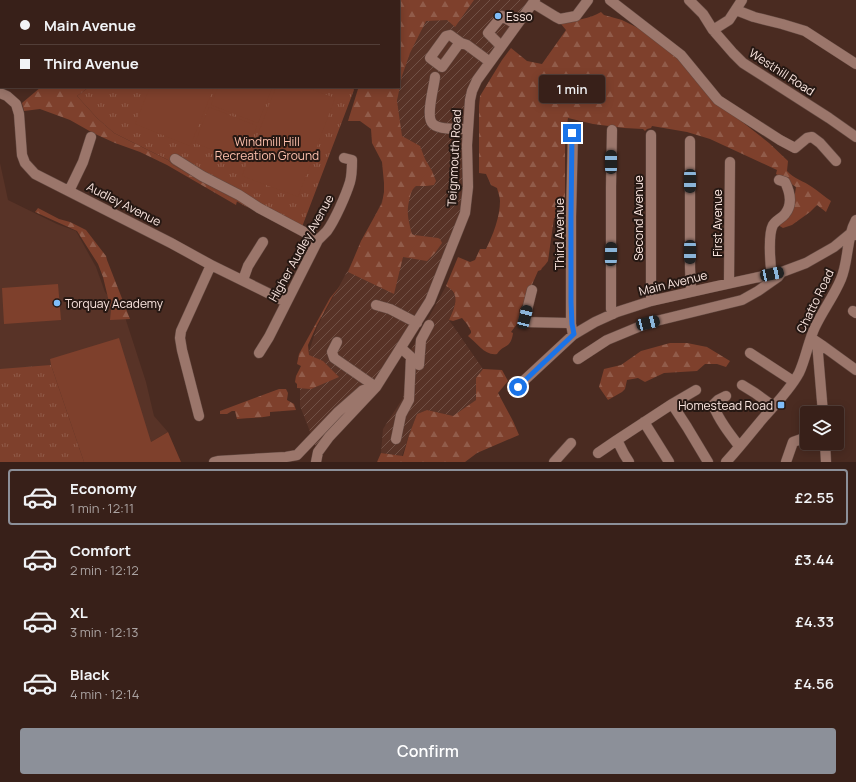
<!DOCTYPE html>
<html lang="en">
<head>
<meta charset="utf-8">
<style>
	:root { --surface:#382019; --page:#432d26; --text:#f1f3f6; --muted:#aba3a2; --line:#523e38; --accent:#8c9099 }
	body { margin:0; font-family:Manrope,sans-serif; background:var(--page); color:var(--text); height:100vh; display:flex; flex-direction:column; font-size:15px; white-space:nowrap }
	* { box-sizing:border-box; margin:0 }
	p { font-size:13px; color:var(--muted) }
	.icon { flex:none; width:22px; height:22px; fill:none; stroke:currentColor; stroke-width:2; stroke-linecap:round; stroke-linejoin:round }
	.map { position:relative; height:462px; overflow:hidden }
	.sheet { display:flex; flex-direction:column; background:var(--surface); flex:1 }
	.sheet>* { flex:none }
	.guide { position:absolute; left:0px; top:0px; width:400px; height:88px; box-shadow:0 2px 10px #0003,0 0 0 1px var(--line); display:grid; align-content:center; height:88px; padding:0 20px; background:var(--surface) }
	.buttons { position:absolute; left:800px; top:406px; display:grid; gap:8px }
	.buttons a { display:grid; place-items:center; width:44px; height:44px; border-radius:4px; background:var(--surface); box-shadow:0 2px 10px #0003,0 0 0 1px var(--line); font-size:20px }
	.end { position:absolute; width:18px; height:18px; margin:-9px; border:5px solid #1a73e8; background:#fff; box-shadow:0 0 0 2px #fff }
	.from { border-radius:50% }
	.bubble { position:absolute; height:28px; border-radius:4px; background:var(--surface); box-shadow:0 2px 10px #0003,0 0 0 1px var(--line); font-size:13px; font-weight:600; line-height:28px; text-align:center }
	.car { position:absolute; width:12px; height:24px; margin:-12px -6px; border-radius:5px; box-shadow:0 0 3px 1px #0007; background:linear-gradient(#222 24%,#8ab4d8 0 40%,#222 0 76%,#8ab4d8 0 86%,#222 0) }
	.guide b { display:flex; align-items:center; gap:14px; height:38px; font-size:15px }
	.guide b+b { border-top:1px solid var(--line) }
	.guide i { width:10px; height:10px; background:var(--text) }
	ul { padding:7px 0 0; list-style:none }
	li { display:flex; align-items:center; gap:12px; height:56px; margin:0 8px 6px; padding:0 12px; border:2px solid transparent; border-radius:4px }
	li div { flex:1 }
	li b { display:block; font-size:15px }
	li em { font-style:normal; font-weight:600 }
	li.selected { border-color:var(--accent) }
	li>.icon { width:36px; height:36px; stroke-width:1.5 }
	.primary-button { display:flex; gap:8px; margin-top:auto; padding:8px 20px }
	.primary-button a { flex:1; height:46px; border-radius:4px; background:var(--accent); color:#fff; font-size:16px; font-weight:600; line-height:46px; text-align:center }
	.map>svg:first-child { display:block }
	.built { fill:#583327 }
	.industrial { fill:url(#industrial-furrows) }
	.grass { fill:url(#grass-tufts) }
	.forest { fill:url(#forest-firs) }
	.garden { fill:#7e402c }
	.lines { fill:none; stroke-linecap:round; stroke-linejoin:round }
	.minor-casing { stroke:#644a42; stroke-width:11 }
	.minor { stroke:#9b766b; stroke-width:10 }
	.route { stroke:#1a73e8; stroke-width:5 }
	.poi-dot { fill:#7fbdf9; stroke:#261813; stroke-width:1.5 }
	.labels { text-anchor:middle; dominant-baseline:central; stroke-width:4; stroke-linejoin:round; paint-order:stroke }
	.poi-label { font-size:12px; fill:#fbe6e0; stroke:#261813; text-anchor:start }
	.street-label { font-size:12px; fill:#fbe6e0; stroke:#261813 }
	.park-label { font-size:12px; fill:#fdc0ad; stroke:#261813 }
</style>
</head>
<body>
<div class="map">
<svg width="856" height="462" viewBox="0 0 856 462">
	<defs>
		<pattern id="industrial-furrows" width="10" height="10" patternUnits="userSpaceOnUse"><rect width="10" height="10" fill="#583327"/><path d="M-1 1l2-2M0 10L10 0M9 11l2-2" fill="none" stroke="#715146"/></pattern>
		<pattern id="grass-tufts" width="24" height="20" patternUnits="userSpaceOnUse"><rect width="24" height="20" fill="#7e402c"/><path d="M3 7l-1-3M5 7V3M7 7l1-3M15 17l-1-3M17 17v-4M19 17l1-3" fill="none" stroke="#915c4a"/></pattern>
		<pattern id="forest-firs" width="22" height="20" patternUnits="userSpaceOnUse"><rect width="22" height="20" fill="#7e402c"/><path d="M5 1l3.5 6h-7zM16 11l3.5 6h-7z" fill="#915c4a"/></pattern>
	</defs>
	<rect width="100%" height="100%" fill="#4a2b21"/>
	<path class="built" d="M0 163 8 200 57 224 76 231 96 267 105 292 124 314 146 382 154 416 168 432 151 442 91 462H0Z"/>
	<path class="industrial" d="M436 0H535L472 91 465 213 430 301 401 348 318 452 300 406V379L317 327 361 246 388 188 400 75 425 17Z
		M446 286 451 289 456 298 455 304 449 320 483 369 476 378V400L453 417 427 410 417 414 409 435 402 456 381 453 383 429 403 398 406 373 405 361Z"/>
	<path class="grass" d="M89 87H353L354 90 302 227 273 218 245 206 173 165 168 160 114 133 97 118 77 96Z
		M51 365 84 462H0V369Z"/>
	<path class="forest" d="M330 0H474L455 27 447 20 426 21 410 53 402 76 397 101 402 136 420 146 425 159 432 171 436 181 434 185 426 186H416C412 189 411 193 410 197 406 212 408 217 411 231L412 234 414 235 438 238 440 239 442 243 435 253 427 261 403 257 394 294 348 272 361 241 382 203 384 192V183L382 162 372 143 371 129 360 121H348L358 89V87H399V1H332Z
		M601 12 604 15 622 20 644 31 680 60 707 94 769 143 788 161 787 171C794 179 804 181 812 187 818 191 825 197 831 201L826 212 817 205 810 212 792 225 783 228 778 225 794 200 796 187 776 174 777 170 710 139 687 132 652 126 651 128 647 129 645 131 643 129 624 128 593 124 568 118 565 138V218H554L548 261 545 265 542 268 541 270 538 271 528 294 525 298 524 303 519 310 520 317 517 324 511 332 513 333C511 349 503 344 497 354 485 356 477 343 468 336L471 333V331L467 324 462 318 453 321 449 320C454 308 462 294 446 286L458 257 470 262 475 260 480 249H486C493 235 500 217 500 201 500 197 498 192 497 188L491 185 486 174 479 173V106L480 96 502 60 511 48 527 61 542 64 566 30 561 24 562 23C575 20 590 19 601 12Z
		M41 87H89L77 96 97 118 114 133 168 160 173 165 237 201 236 205 167 165 140 152 115 143 93 133 70 120 40 109 24 111 22 103Z
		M38 208 59 219 70 222 86 230 106 256 107 260 130 319 110 320 111 310 103 277 98 264 77 231 35 212Z
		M341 285 333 296 317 325 308 345 309 355 323 361 339 377 311 389 297 388V384L295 382 296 376 301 366 297 364 299 354 330 298Z
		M670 343H687L707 347 730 361 726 367 717 364H705L697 371 664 373 645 382 638 378 627 380 625 389 622 392 608 400 599 387 604 369 621 365 641 351Z
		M483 369 502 370 508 381 498 393 513 421 519 435 477 453 465 462H377L381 453 403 456 409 435 417 414 427 410 453 416 476 400V378Z
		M279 389H286L288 393 287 400 294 404 296 410 270 412V416C259 418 248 418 237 419L235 411H232L227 414H220V411Z"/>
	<path class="garden" d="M150 87H214L190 146 135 124Z
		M218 87H269L272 88 258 123 211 105Z
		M276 87H305L335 98 298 197 242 176Z
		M209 107 257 126 243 162 195 143Z
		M58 284 61 320 4 324 2 288Z
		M119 338 151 442 168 432 181 462H84L51 365 50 359Z"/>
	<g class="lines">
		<defs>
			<path id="minor" d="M46 0 48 1
				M610 0 681 55 718 100 780 140 795 148 807 138 812 137 820 143 836 161
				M689 0 703 14 713 30 733 53 743 63 829 118 856 137
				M16 1 17 0
				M533 3 556 17 560 19 576 16 588 0
				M736 10 754 17 782 24 805 31 856 64
				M0 27 1 25
				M713 30 729 20 742 0
				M461 43 458 45 442 67 430 58 446 36 450 35 461 43 467 45 490 62
				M501 46 488 33 502 16 517 25
				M0 54 1 55
				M435 77C434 88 425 117 433 124 439 130 460 129 468 129
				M0 93 7 96 16 104 19 114 22 155 25 163 35 174 171 243 211 265 286 302
				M612 130 611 187V309L613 314
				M573 133 571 217V324L573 335
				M690 141V267L691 292
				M175 159 202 176 239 195 259 208 306 233 318 240
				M69 191 83 162 91 137
				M772 275C770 264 768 234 773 225 776 220 782 218 785 214 793 204 790 192 785 182L779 180
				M243 280 248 266 263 242
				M729 283 730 162
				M532 290 524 322 568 323 571 324
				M651 301V135
				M376 305 390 309 417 323
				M853 311 856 313
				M814 340 823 346 856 370
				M337 342 332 352 334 358 376 387
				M817 342 823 413
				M259 353 269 337 318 240C321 237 324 234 327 231 335 220 346 195 350 182 352 175 352 167 352 160L344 158
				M750 353 793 381
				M578 359 607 340 648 323 742 300 758 291 778 277 781 273
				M419 365 421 340 429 325
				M742 385 755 393 773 406
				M517 387 573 335 595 322 617 312 651 301 713 287 782 272 806 263 834 247 851 233 856 235
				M726 396 718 400 713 405C719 420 729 433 739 446
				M672 404 696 390
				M199 416 182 350 180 338 181 331 211 265
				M644 422 669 462
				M396 439 401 415 409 400 411 357 401 348
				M825 443 826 462
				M598 453 617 440
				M214 462 218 461 286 457 297 455 338 412 363 390 376 387
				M316 462 318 452 329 437 376 387 430 301 465 213 468 187 467 145 470 100 472 91 477 80 535 0
				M554 462 571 443
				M629 462 624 454 617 440 672 404 687 427 708 462
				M726 462C740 447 752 431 765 416 777 403 791 388 799 373 806 358 808 342 815 327 823 310 834 296 841 279 849 260 846 238 856 220
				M786 462 793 442 807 437"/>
		</defs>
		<use href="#minor" class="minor-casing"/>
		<use href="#minor" class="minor"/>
	</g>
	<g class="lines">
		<path class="route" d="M518 387 574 334 572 324 571 302V217L572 133"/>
	</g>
	<g class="poi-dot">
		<circle cx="498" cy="16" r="4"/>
		<circle cx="57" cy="303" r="4"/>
		<rect x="777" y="401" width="8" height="8" rx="2"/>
	</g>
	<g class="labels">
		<g class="poi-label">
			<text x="506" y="16">Esso</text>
			<text x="65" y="303">Torquay Academy</text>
			<text x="773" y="405" text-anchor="end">Homestead Road</text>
		</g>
		<g class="street-label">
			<text transform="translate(782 72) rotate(33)">Westhill Road</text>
			<text transform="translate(454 158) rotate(-87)">Teignmouth Road</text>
			<text transform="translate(124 204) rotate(27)">Audley Avenue</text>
			<text transform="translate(638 218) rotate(-90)">Second Avenue</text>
			<text transform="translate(717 223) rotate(-90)">First Avenue</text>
			<text transform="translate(559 234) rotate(-90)">Third Avenue</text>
			<text transform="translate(301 248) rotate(-61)">Higher Audley Avenue</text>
			<text transform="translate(673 283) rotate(-14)">Main Avenue</text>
			<text transform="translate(815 301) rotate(-64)">Chatto Road</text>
		</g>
		<g class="park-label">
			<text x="267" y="141">Windmill Hill<tspan x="267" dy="14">Recreation Ground</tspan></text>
		</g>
	</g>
</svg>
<div class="buttons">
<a><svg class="icon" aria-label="layers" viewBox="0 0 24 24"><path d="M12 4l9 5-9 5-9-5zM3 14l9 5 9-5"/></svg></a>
</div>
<i class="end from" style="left:518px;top:387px"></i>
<i class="end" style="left:572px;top:133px"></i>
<div class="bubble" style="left:539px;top:75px;width:66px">1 min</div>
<i class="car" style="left:611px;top:162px;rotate:0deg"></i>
<i class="car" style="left:690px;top:181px;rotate:180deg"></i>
<i class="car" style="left:690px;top:252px;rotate:180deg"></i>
<i class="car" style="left:611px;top:254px;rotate:1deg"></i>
<i class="car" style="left:772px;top:274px;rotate:78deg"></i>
<i class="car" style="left:525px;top:317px;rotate:14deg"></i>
<i class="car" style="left:648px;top:323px;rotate:76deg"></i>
<div class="guide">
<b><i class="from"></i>Main Avenue</b>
<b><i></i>Third Avenue</b>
</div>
</div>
<section class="sheet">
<ul>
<li class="selected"><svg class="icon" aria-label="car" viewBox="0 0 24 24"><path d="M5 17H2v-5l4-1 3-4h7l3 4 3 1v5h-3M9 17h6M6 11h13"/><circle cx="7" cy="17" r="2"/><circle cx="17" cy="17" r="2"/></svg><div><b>Economy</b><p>1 min · 12:11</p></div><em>£2.55</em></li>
<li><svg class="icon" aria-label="car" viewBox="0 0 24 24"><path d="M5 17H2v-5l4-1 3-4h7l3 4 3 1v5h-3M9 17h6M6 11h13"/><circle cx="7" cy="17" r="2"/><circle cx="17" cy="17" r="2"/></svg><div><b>Comfort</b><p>2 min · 12:12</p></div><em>£3.44</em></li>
<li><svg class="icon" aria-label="car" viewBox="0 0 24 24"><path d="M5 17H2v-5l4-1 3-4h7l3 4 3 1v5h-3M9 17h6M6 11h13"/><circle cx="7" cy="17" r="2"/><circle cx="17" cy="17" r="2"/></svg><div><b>XL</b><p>3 min · 12:13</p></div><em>£4.33</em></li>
<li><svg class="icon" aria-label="car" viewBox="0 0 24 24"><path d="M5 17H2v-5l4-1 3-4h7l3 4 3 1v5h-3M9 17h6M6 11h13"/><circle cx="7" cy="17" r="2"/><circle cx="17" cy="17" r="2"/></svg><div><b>Black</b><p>4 min · 12:14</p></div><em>£4.56</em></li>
</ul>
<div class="primary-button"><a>Confirm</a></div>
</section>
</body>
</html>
